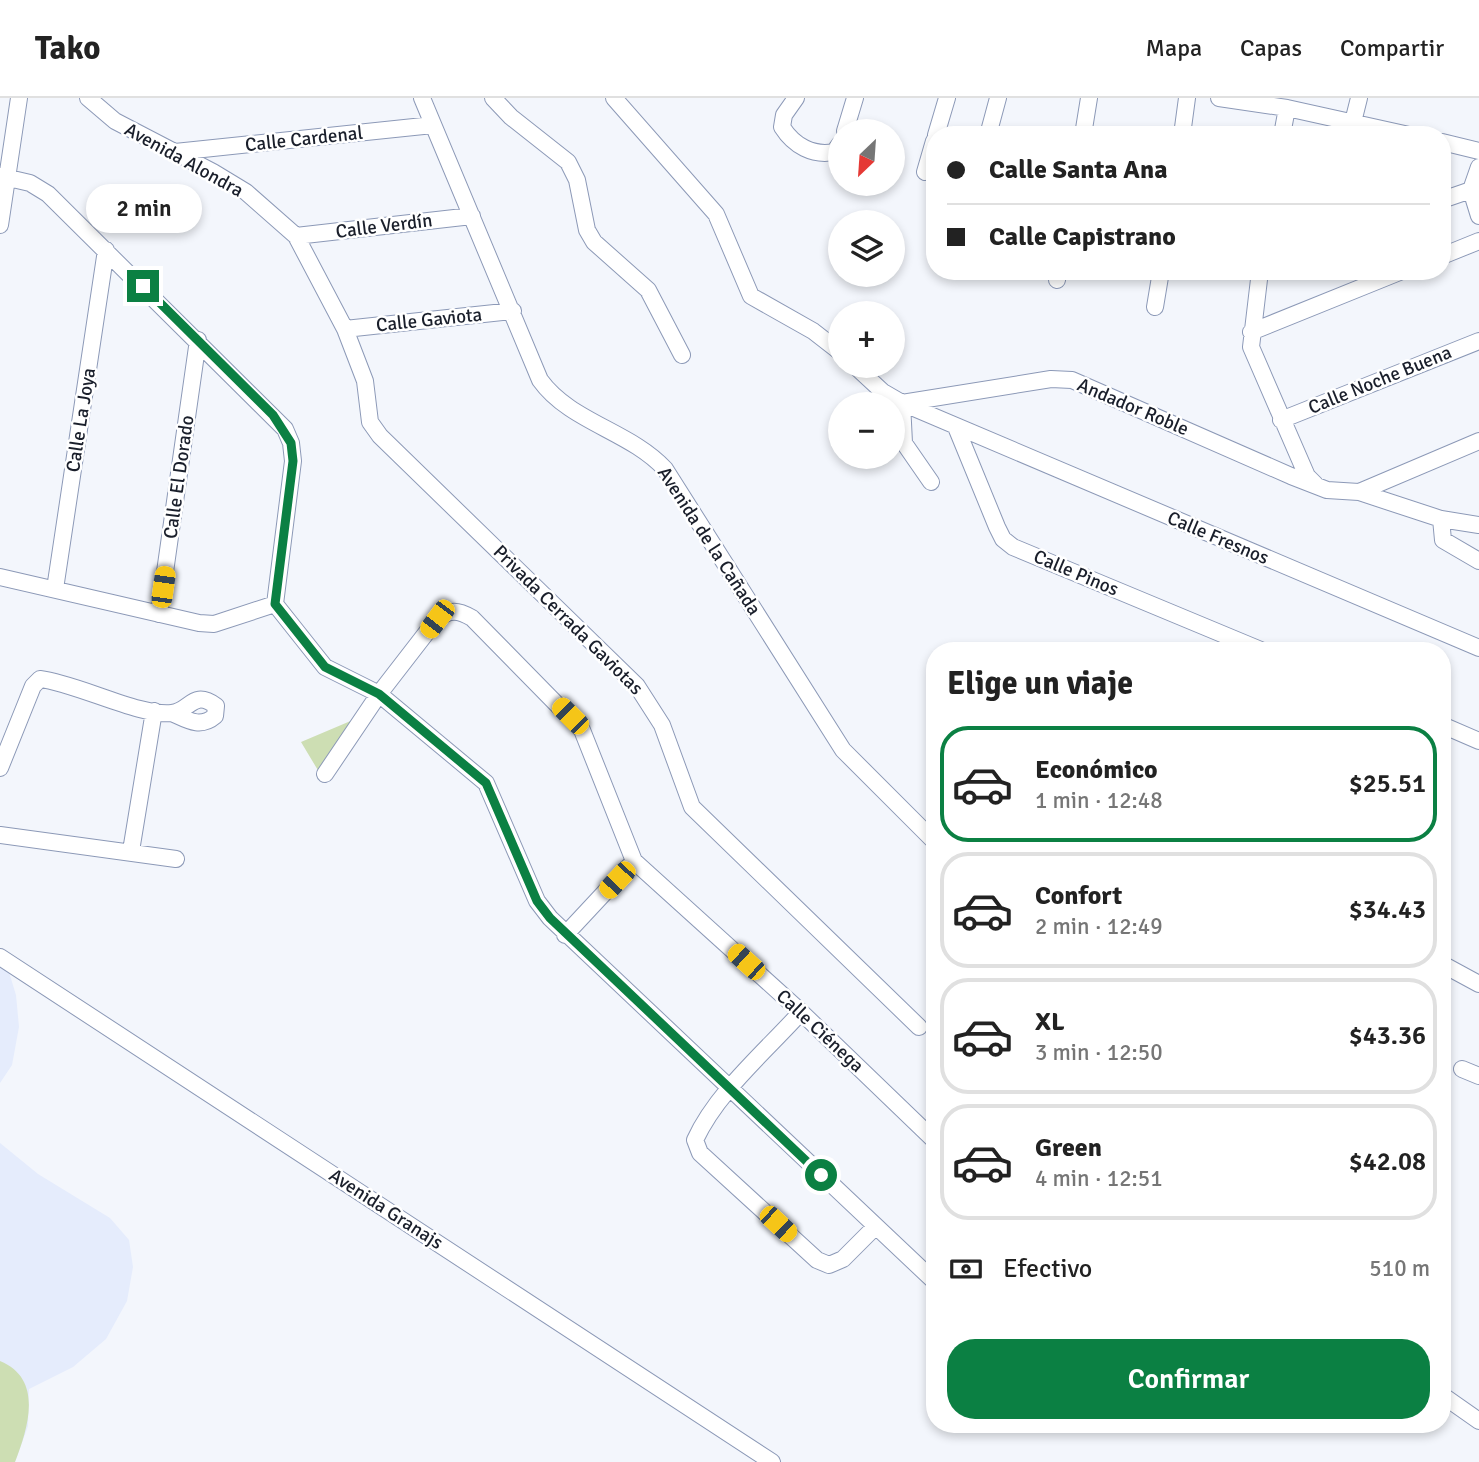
<!DOCTYPE html>
<html lang="es">
<head>
<meta charset="utf-8">
<style>
	:root { --surface:#fff; --page:#f2f2f2; --text:#222; --muted:#767676; --line:#e0e0e0; --accent:#0b8043 }
	body { margin:0; font-family:Signika,sans-serif; background:var(--page); color:var(--text); height:100vh; display:flex; flex-direction:column; font-size:26px; white-space:nowrap }
	* { box-sizing:border-box; margin:0 }
	p { font-size:23px; color:var(--muted) }
	.icon { flex:none; width:38px; height:38px; fill:none; stroke:currentColor; stroke-width:2; stroke-linecap:round; stroke-linejoin:round }
	.map { position:relative; flex:1; overflow:hidden }
	.details { position:absolute; left:926px; top:544px; width:525px; height:791px; display:flex; flex-direction:column; background:var(--surface); border-radius:28px; box-shadow:0 4px 10px #0003 }
	.details>* { flex:none }
	.top-card { position:absolute; left:926px; top:28px; width:525px; height:154px; border-radius:28px; box-shadow:0 4px 10px #0003; display:grid; align-content:center; height:154px; padding:0 21px; background:var(--surface) }
	.needle { width:46px; rotate:205deg }
	.fabs { position:absolute; left:828px; top:21px; display:grid; gap:14px }
	.fabs a { display:grid; place-items:center; width:77px; height:77px; border-radius:50%; background:var(--surface); box-shadow:0 4px 10px #0003; font-size:35px }
	.end { position:absolute; width:32px; height:32px; margin:-16px; border:9px solid #0b8043; background:#fff; box-shadow:0 0 0 4px #fff }
	.from { border-radius:50% }
	.bubble { position:absolute; height:49px; border-radius:24px; background:var(--surface); box-shadow:0 4px 10px #0003; font-size:23px; font-weight:600; line-height:49px; text-align:center }
	.car { position:absolute; width:21px; height:42px; margin:-21px -10px; border-radius:9px; box-shadow:0 0 5px 2px #0007; background:linear-gradient(#f5c518 24%,#345 0 40%,#f5c518 0 76%,#345 0 86%,#f5c518 0) }
	.top-card b { display:flex; align-items:center; gap:24px; height:66px; font-size:26px }
	.top-card b+b { border-top:2px solid var(--line) }
	.top-card i { width:18px; height:18px; background:var(--text) }
	ul { padding:0; list-style:none }
	li { display:flex; align-items:center; gap:21px; height:116px; margin:0 14px 10px; padding:0 7px; border:4px solid var(--line); border-radius:28px }
	li div { flex:1 }
	li b { display:block; font-size:26px }
	li em { font-style:normal; font-weight:600 }
	li.selected { border-color:var(--accent) }
	li>.icon { width:63px; height:63px; stroke-width:1.5 }
	h2 { padding:0 21px; font-size:32px; line-height:84px }
	.pay { display:flex; align-items:center; gap:18px; height:77px; padding:0 21px; font-size:26px }
	.pay p { margin-inline-start:auto }
	.primary-button { display:flex; gap:14px; margin-top:auto; padding:14px 21px }
	.primary-button a { flex:1; height:80px; border-radius:28px; background:var(--accent); color:#fff; font-size:28px; font-weight:600; line-height:80px; text-align:center }
	header { display:flex; align-items:center; gap:42px; box-sizing:border-box; height:98px; padding:0 35px; background:var(--surface); border-bottom:2px solid var(--line) }
	header strong { font-size:33px }
	nav { display:flex; gap:38px; margin-inline-start:auto; font-size:24px }
	.map>svg:first-child { display:block }
	.built { fill:#e5ecfc }
	.green { fill:#cddeb3 }
	.lines { fill:none; stroke-linecap:round; stroke-linejoin:round }
	.street-casing { stroke:#8c99b7; stroke-width:18 }
	.street { stroke:#fff; stroke-width:16 }
	.route { stroke:#0b8043; stroke-width:9 }
	.labels { text-anchor:middle; dominant-baseline:central; stroke-width:5; stroke-linejoin:round; paint-order:stroke }
	.street-label { font-size:19px; fill:#1a1f2b; stroke:#fff }
</style>
</head>
<body>
<header>
<strong>Tako</strong>
<nav><a>Mapa</a><a>Capas</a><a>Compartir</a></nav>
</header>
<div class="map">
<svg width="1479" height="1364" viewBox="0 0 1479 1364">
	<rect width="100%" height="100%" fill="#f3f6fc"/>
	<path class="built" d="M0 858 5 861 16 897 19 929 12 967 0 985Z
		M0 1045 38 1076 110 1120 129 1142 133 1169 127 1203 106 1241 73 1269 29 1291 28 1328 15 1364H0Z"/>
	<path class="green" d="M360 619 319 674 301 644Z
		M0 1263C44 1281 28 1330 15 1364H0Z"/>
	<g class="lines">
		<defs>
			<path id="street" d="M88 0 115 23 213 74 246 94 296 138 345 231 365 283 370 324 380 338 637 588 662 627 692 709 919 929
				M422 0 540 282C570 324 630 333 665 371L843 652 934 743
				M493 0 511 19 568 64 577 82 587 132 594 144 648 192 682 257
				M614 0 716 116 751 198 813 233 840 254
				M796 0 784 17 782 29C794 48 813 58 834 54L840 46
				M1219 0 1287 10 1409 37
				M1353 24 1359 0
				M845 33 855 0
				M936 37 947 0
				M988 37 998 0
				M1083 37 1089 0
				M1182 37 1187 0
				M1282 37 1287 10
				M1442 44 1479 53
				M175 54 433 27
				M1479 69 1471 92 1479 118
				M925 74 934 43
				M0 78 30 85 48 96 285 331 291 345 293 363 275 506
				M1442 102 1471 92
				M0 127 19 0
				M296 138 472 118
				M1442 158 1479 143
				M1260 173 1251 249 1307 378 1315 386
				M1057 182 1058 173
				M1155 209 1161 173
				M345 231 513 213
				M1251 234 1402 173
				M855 268 883 294 902 305 1479 550
				M1281 322 1479 243
				M956 329 997 429 1003 441 1013 449 1263 553
				M931 384 904 345 902 305 1051 281 1072 282 1291 378 1327 392 1359 394 1479 343
				M1359 394 1441 421 1479 427
				M1441 421 1443 442 1479 463
				M0 479 199 525 214 526 275 506
				M55 491 106 152
				M275 506 325 569 379 596 486 685 537 803 550 820 934 1183
				M159 516 198 242
				M1442 627 1479 643
				M0 670 33 588 40 581C76 585 141 619 172 615 190 613 193 591 216 608L215 618C201 630 189 623 174 616
				M325 676 379 596 437 521C450 511 458 512 472 520L582 632 634 763 801 914 934 1042
				M0 737 176 761
				M131 753 154 613
				M565 837 634 763
				M0 859 772 1364
				M1442 866 1479 886
				M801 914C766 953 717 994 695 1042L700 1055 817 1162 829 1167 843 1161 875 1129
				M1462 971 1479 978
				M1442 1297 1479 1323"/>
		</defs>
		<use href="#street" class="street-casing"/>
		<use href="#street" class="street"/>
	</g>
	<g class="lines">
		<path class="route" d="M143 188 273 317 291 345 293 363 275 506 325 569 379 596 486 685 537 803 550 820 821 1077"/>
	</g>
	<g class="labels">
		<g class="street-label">
			<text transform="translate(304 41) rotate(-6)">Calle Cardenal</text>
			<text transform="translate(184 62) rotate(29)">Avenida Alondra</text>
			<text transform="translate(384 128) rotate(-7)">Calle Verdín</text>
			<text transform="translate(429 222) rotate(-6)">Calle Gaviota</text>
			<text transform="translate(1380 282) rotate(-22)">Calle Noche Buena</text>
			<text transform="translate(1133 309) rotate(23)">Andador Roble</text>
			<text transform="translate(81 322) rotate(-81)">Calle La Joya</text>
			<text transform="translate(179 379) rotate(-82)">Calle El Dorado</text>
			<text transform="translate(1218 440) rotate(23)">Calle Fresnos</text>
			<text transform="translate(709 443) rotate(57)">Avenida de la Cañada</text>
			<text transform="translate(1076 475) rotate(23)">Calle Pinos</text>
			<text transform="translate(568 522) rotate(45)">Privada Cerrada Gaviotas</text>
			<text transform="translate(820 933) rotate(43)">Calle Ciénega</text>
			<text transform="translate(386 1111) rotate(33)">Avenida Granajs</text>
		</g>
	</g>
</svg>
<div class="fabs">
<a><svg class="needle" viewBox="-14 -14 28 28"><path d="M0-13l5 13h-10z" fill="#e53935"/><path d="M0 13l5-13h-10z" fill="#767676"/></svg></a>
<a><svg class="icon" aria-label="layers" viewBox="0 0 24 24"><path d="M12 4l9 5-9 5-9-5zM3 14l9 5 9-5"/></svg></a>
<a>+</a>
<a>−</a>
</div>
<i class="end from" style="left:821px;top:1077px"></i>
<i class="end" style="left:143px;top:188px"></i>
<div class="bubble" style="left:86px;top:86px;width:116px">2 min</div>
<i class="car" style="left:163px;top:489px;rotate:8deg"></i>
<i class="car" style="left:437px;top:521px;rotate:217deg"></i>
<i class="car" style="left:570px;top:618px;rotate:315deg"></i>
<i class="car" style="left:617px;top:782px;rotate:223deg"></i>
<i class="car" style="left:746px;top:864px;rotate:312deg"></i>
<i class="car" style="left:778px;top:1126px;rotate:133deg"></i>
<div class="top-card">
<b><i class="from"></i>Calle Santa Ana</b>
<b><i></i>Calle Capistrano</b>
</div>
<section class="details">
<h2>Elige un viaje</h2>
<ul>
<li class="selected"><svg class="icon" aria-label="car" viewBox="0 0 24 24"><path d="M5 17H2v-5l4-1 3-4h7l3 4 3 1v5h-3M9 17h6M6 11h13"/><circle cx="7" cy="17" r="2"/><circle cx="17" cy="17" r="2"/></svg><div><b>Económico</b><p>1 min · 12:48</p></div><em>$25.51</em></li>
<li><svg class="icon" aria-label="car" viewBox="0 0 24 24"><path d="M5 17H2v-5l4-1 3-4h7l3 4 3 1v5h-3M9 17h6M6 11h13"/><circle cx="7" cy="17" r="2"/><circle cx="17" cy="17" r="2"/></svg><div><b>Confort</b><p>2 min · 12:49</p></div><em>$34.43</em></li>
<li><svg class="icon" aria-label="car" viewBox="0 0 24 24"><path d="M5 17H2v-5l4-1 3-4h7l3 4 3 1v5h-3M9 17h6M6 11h13"/><circle cx="7" cy="17" r="2"/><circle cx="17" cy="17" r="2"/></svg><div><b>XL</b><p>3 min · 12:50</p></div><em>$43.36</em></li>
<li><svg class="icon" aria-label="car" viewBox="0 0 24 24"><path d="M5 17H2v-5l4-1 3-4h7l3 4 3 1v5h-3M9 17h6M6 11h13"/><circle cx="7" cy="17" r="2"/><circle cx="17" cy="17" r="2"/></svg><div><b>Green</b><p>4 min · 12:51</p></div><em>$42.08</em></li>
</ul>
<div class="pay"><svg class="icon" aria-label="cash" viewBox="0 0 24 24"><path d="M3 7h18v10H3z"/><circle cx="12" cy="12" r="2"/></svg>Efectivo<p>510 m</p></div>
<div class="primary-button"><a>Confirmar</a></div>
</section>
</div>
</body>
</html>
